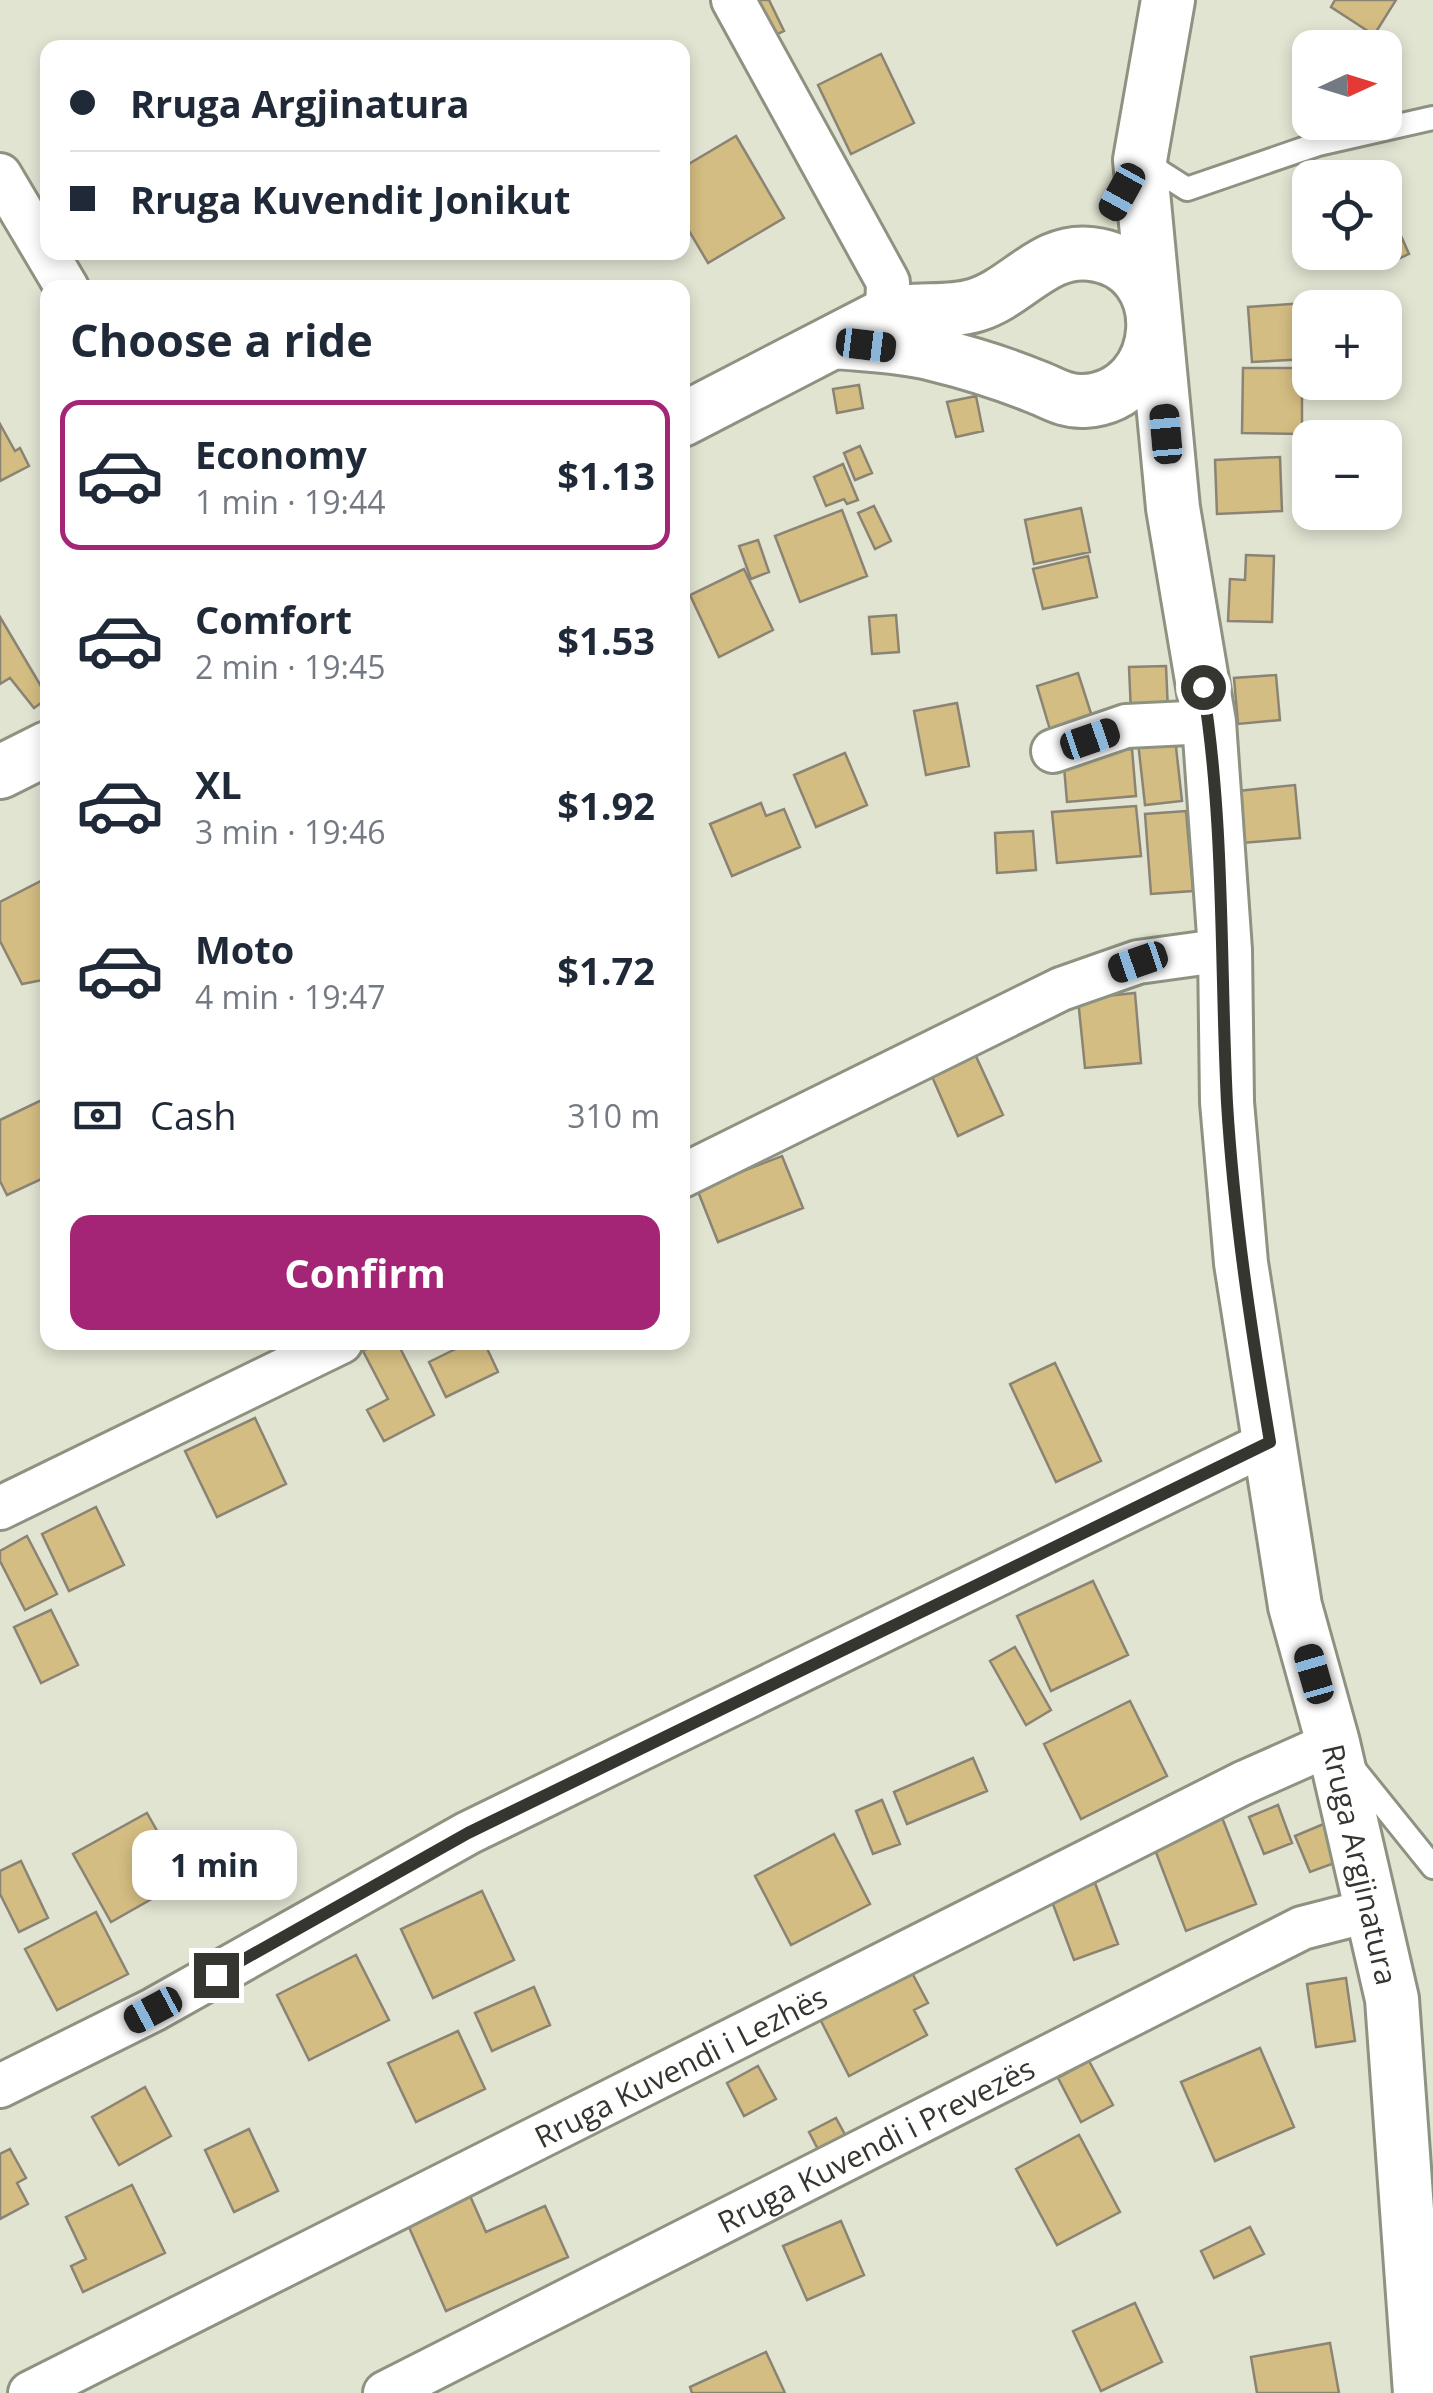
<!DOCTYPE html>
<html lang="en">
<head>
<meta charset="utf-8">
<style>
	:root { --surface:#fff; --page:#f2f2f3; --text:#1f2937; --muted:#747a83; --line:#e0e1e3; --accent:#a42576 }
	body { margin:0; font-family:"Open Sans",sans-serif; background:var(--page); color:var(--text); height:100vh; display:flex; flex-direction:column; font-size:38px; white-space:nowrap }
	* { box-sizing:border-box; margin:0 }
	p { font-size:32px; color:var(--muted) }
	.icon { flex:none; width:55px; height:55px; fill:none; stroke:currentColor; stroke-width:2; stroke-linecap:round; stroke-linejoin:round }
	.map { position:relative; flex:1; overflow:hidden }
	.drawer { position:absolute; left:40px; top:280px; width:650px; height:1070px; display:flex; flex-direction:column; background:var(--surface); border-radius:20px; box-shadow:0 5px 15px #0003 }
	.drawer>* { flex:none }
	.banner { position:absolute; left:40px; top:40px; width:650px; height:220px; border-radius:20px; box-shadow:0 5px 15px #0003; display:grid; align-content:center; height:220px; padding:0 30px; background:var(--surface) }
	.needle { width:65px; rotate:86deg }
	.controls { position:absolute; left:1292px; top:30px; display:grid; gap:20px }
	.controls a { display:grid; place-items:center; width:110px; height:110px; border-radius:20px; background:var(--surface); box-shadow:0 5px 15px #0003; font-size:50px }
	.end { position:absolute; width:45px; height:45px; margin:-22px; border:12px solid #35362f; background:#fff; box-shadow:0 0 0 5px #fff }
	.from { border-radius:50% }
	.bubble { position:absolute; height:70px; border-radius:20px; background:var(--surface); box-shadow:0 5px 15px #0003; font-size:32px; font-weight:700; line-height:70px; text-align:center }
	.car { position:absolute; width:30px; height:60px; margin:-30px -15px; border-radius:12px; box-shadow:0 0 8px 2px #0007; background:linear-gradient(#222 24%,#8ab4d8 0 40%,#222 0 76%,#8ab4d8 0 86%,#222 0) }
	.banner b { display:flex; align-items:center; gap:35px; height:95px; font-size:38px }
	.banner b+b { border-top:2px solid var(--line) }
	.banner i { width:25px; height:25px; background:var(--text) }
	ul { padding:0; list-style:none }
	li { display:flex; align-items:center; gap:30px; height:150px; margin:0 20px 15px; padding:0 10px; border:5px solid transparent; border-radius:20px }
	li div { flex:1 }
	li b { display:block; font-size:38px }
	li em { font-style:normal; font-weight:700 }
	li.active { border-color:var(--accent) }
	li>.icon { width:90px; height:90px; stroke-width:1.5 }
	h2 { padding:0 30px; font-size:45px; line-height:120px }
	.pay { display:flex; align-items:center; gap:25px; height:110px; padding:0 30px; font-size:38px }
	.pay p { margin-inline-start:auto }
	.action { display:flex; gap:20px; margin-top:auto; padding:20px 30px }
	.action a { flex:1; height:115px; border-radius:20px; background:var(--accent); color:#fff; font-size:40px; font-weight:700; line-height:115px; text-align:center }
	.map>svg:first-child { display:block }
	.building { fill:#d4bd82; stroke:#8b8474; stroke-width:2.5 }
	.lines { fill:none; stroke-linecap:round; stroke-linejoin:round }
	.service-casing { stroke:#8e9280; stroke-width:28 }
	.minor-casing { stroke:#8e9280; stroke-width:48 }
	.tertiary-casing { stroke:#8e9280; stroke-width:58 }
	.service { stroke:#fff; stroke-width:22 }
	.minor { stroke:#fff; stroke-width:42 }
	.tertiary { stroke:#fff; stroke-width:52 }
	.route { stroke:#35362f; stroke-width:12 }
	.labels { text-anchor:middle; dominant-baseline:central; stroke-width:8; stroke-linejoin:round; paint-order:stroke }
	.street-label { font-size:30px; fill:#35362f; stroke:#fff }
</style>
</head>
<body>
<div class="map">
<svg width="1433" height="2393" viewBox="0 0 1433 2393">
	<rect width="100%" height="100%" fill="#e1e4d1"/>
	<path class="building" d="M742 0H769L784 31 763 41Z
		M1335 0H1396L1374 35 1331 7Z
		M881 54 914 123 851 154 818 85Z
		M736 136 784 218 708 263 682 219V168Z
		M1385 200 1409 254 1379 268 1373 252H1385Z
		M1304 303 1307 359 1252 362 1248 307Z
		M1243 368H1302V434L1242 433Z
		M859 385 863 408 837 413 833 389Z
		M976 396 983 431 956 437 947 402Z
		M0 424 15 451 20 448 29 466 0 481Z
		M860 446 872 473 855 480 844 453Z
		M1280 457 1282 511 1217 514 1215 460Z
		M843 464 858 500 847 504 844 499 826 506 814 477Z
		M874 506 891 541 875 549 858 513Z
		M1081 508 1090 552 1034 564 1025 520Z
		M842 510 867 576 800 602 775 536Z
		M758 540 769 572 751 579 739 546Z
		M1246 555 1274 556 1272 622 1228 621 1230 579 1245 580Z
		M1088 556 1097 597 1043 609 1033 569Z
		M744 569 773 630 719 657 690 595Z
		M896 615 899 652 872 654 869 617Z
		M0 617 48 698 34 708 10 678 0 684Z
		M1166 666 1168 711 1131 713 1129 667Z
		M1078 673 1096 729 1054 743 1037 686Z
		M1276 675 1280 720 1238 724 1234 678Z
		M957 703 969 766 926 775 914 711Z
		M1175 738 1182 801 1145 805 1138 742Z
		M1132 749 1136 796 1067 802 1063 755Z
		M845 753 867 805 816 827 794 775Z
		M1295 785 1300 838 1242 843 1237 791Z
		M761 803 766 816 784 809 800 847 732 876 710 824Z
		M1136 806 1141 856 1057 863 1052 812Z
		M1186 811 1193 891 1151 894 1145 814Z
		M1033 831 1036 870 997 873 995 833Z
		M43 880 48 889V979L22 984 0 941V902Z
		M1135 993 1141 1063 1085 1068 1078 999Z
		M974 1052 1003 1115 958 1136 930 1072Z
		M44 1099 48 1176 7 1195 0 1181V1120Z
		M782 1156 803 1208 718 1242 697 1189Z
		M379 1342H397L434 1415 384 1441 367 1410 388 1399 363 1351Z
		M470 1342H484L498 1372 446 1397 429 1362Z
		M1055 1363 1101 1461 1056 1482 1010 1384Z
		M255 1418 286 1484 217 1517 185 1451Z
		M96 1507 124 1565 69 1591 42 1534Z
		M27 1536 57 1594 25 1610 0 1561V1551Z
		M1093 1581 1128 1655 1051 1691 1017 1616Z
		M51 1610 78 1665 41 1683 14 1627Z
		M1015 1647 1051 1710 1026 1725 990 1661Z
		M1130 1701 1167 1776 1081 1819 1044 1744Z
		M973 1758 987 1791 907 1824 894 1792Z
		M882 1800 900 1844 873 1854 856 1811Z
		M1278 1805 1292 1843 1264 1854 1249 1817Z
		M147 1813 185 1880 111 1922 73 1854Z
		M1221 1815 1256 1904 1186 1931 1152 1842Z
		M1326 1823 1340 1861 1310 1872 1295 1836Z
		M834 1834 870 1904 791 1945 755 1876Z
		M21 1861 48 1918 19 1932 0 1894V1871Z
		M1095 1883 1118 1944 1074 1960 1051 1899Z
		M482 1891 514 1960 433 1998 401 1929Z
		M96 1912 128 1974 57 2010 25 1949Z
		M356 1955 389 2020 309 2060 277 1995Z
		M911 1971 928 2003 914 2010 927 2035 849 2076 820 2019Z
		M1346 1978 1355 2041 1316 2047 1307 1984Z
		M534 1987 550 2025 492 2051 475 2013Z
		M458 2031 485 2089 416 2122 388 2063Z
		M1260 2048 1294 2127 1215 2161 1181 2082Z
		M1089 2061 1113 2105 1081 2122 1058 2078Z
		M758 2066 776 2099 744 2116 727 2083Z
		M145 2087 171 2136 119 2165 92 2117Z
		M836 2118 849 2142 822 2157 809 2132Z
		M249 2129 278 2191 234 2212 205 2150Z
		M1079 2135 1120 2212 1057 2245 1016 2169Z
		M10 2149 26 2178 17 2183 28 2204 0 2219V2154Z
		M132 2185 165 2253 83 2292 71 2266 86 2259 66 2217Z
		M467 2189 486 2232 545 2206 568 2257 446 2311 404 2216Z
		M841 2221 864 2275 807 2300 783 2246Z
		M1250 2227 1264 2254 1214 2278 1201 2251Z
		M1135 2303 1162 2362 1101 2391 1073 2331Z
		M1330 2343 1339 2393H1257L1251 2357Z
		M766 2352 785 2393H692L690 2387Z"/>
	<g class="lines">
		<defs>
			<path id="service" d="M1143 161 1187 189 1318 144 1433 118
				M1354 1769 1433 1867"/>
			<g id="minor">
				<path d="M733 0 888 282 887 314"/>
				<path d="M0 175 67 288"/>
				<path d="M1053 751 1126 726 1209 722"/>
				<path d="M682 1176 1061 989 1138 962 1225 950"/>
				<path d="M0 1508 341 1342"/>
				<path d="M0 2086 153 2010 468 1833 1269 1442"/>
				<path id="s1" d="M30 2393 1243 1783 1333 1743"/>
				<path id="s2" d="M385 2393 1302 1928 1372 1910"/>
			</g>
			<g id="tertiary">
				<path id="s3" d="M1168 0 1140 160 1173 508 1209 722 1225 950 1227 1102 1241 1263 1295 1606 1333 1743 1392 1999 1420 2393"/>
				<path d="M682 420 887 314C917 307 947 314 976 305 1018 292 1044 248 1091 254 1179 264 1171 396 1084 401 1064 402 1051 392 1034 386 1002 373 966 362 933 354 902 346 867 345 835 342"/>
				<path d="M0 772 48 748"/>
			</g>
		</defs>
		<use href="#service" class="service-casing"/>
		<use href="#minor" class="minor-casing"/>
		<use href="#tertiary" class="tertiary-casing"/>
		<use href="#service" class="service"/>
		<use href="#minor" class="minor"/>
		<use href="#tertiary" class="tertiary"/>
	</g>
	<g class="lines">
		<path class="route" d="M216 1975 468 1833 1270 1442C1251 1329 1234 1217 1227 1103 1220 965 1225 825 1203 687"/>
	</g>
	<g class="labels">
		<g class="street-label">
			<text stroke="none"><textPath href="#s3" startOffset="1885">Rruga Argjinatura</textPath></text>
			<text stroke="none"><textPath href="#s1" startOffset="728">Rruga Kuvendi i Lezhës</textPath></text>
			<text stroke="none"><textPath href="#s2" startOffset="550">Rruga Kuvendi i Prevezës</textPath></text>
		</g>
	</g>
</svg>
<div class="controls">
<a><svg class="needle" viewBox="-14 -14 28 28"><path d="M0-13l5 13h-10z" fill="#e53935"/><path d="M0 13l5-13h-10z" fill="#747a83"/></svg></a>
<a><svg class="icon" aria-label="locate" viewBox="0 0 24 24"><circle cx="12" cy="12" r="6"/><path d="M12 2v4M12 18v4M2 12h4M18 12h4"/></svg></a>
<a>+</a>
<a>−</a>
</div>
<i class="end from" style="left:1203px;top:687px"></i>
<i class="end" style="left:216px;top:1975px"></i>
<div class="bubble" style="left:132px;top:1830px;width:165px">1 min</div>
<i class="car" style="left:1122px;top:192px;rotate:209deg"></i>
<i class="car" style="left:866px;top:345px;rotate:97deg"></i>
<i class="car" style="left:1166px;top:434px;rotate:355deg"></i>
<i class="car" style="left:1090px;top:739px;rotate:71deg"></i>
<i class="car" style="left:1138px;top:962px;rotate:251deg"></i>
<i class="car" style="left:1314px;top:1674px;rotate:344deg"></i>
<i class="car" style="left:153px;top:2010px;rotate:242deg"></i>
<div class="banner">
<b><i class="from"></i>Rruga Argjinatura</b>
<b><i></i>Rruga Kuvendit Jonikut</b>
</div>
<section class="drawer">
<h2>Choose a ride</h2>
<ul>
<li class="active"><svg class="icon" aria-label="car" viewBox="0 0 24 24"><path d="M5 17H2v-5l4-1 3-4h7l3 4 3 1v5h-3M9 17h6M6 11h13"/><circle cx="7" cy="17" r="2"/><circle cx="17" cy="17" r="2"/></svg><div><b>Economy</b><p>1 min · 19:44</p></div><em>$1.13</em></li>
<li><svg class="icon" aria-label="car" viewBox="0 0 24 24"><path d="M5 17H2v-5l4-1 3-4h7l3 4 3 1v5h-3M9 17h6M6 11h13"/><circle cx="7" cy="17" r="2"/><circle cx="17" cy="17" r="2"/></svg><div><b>Comfort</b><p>2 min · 19:45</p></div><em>$1.53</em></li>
<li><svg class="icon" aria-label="car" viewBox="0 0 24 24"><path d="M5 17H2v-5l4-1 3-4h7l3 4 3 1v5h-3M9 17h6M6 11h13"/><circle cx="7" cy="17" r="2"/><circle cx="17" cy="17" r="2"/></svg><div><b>XL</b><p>3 min · 19:46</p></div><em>$1.92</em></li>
<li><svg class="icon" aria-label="car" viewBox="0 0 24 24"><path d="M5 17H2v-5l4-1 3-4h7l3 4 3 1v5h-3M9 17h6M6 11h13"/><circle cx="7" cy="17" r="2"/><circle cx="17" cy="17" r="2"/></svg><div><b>Moto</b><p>4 min · 19:47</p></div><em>$1.72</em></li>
</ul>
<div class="pay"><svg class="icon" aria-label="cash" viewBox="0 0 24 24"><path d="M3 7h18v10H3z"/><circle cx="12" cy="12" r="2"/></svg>Cash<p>310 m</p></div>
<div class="action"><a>Confirm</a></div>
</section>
</div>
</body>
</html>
